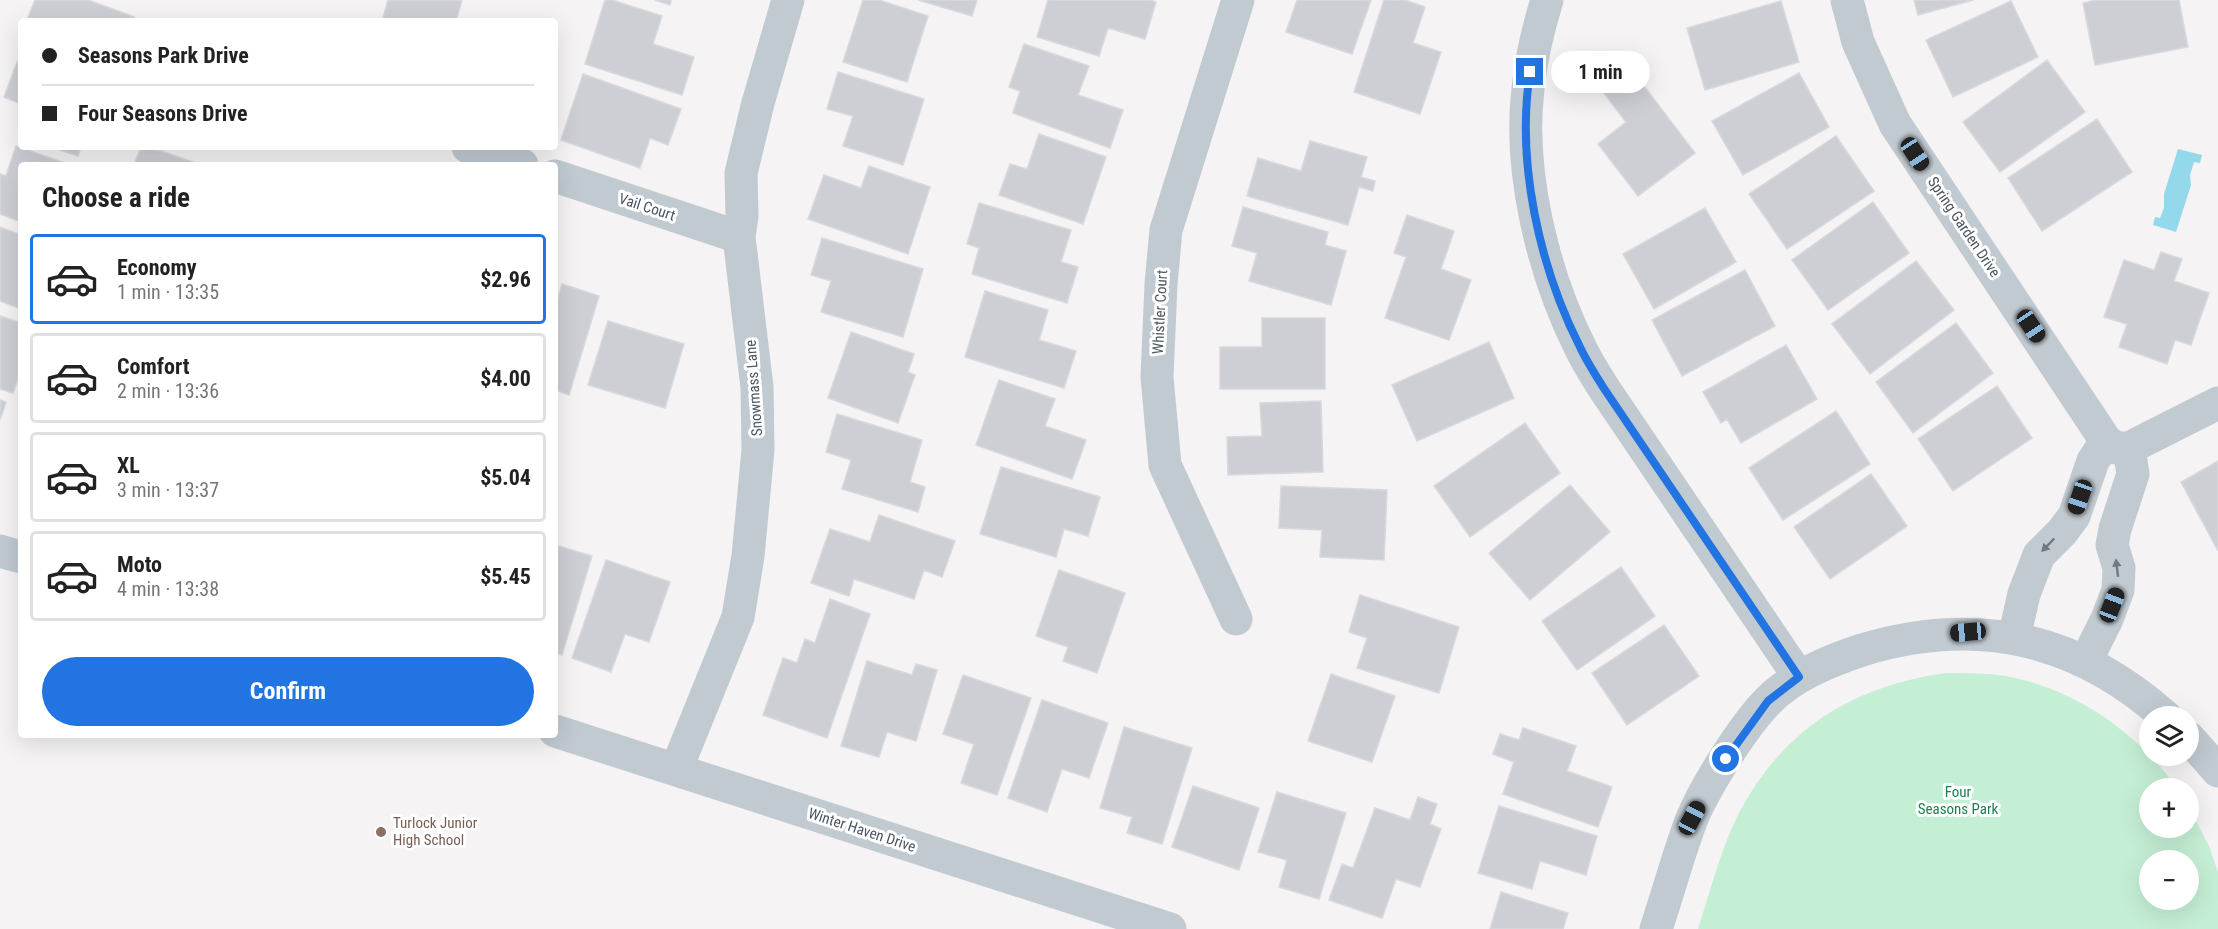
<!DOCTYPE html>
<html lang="en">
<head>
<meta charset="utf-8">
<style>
	:root { --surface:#fff; --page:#f6f6f6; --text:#222; --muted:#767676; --line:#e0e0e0; --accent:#2174e1 }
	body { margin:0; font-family:"Roboto Condensed",sans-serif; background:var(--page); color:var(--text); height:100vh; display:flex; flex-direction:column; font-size:22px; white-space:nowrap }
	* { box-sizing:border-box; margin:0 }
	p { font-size:20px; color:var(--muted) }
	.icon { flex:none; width:33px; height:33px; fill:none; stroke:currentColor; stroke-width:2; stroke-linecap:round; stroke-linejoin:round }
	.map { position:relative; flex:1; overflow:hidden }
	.details { position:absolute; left:18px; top:162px; width:540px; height:576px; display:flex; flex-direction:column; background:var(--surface); border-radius:6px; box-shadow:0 6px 24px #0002 }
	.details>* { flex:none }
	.hud { position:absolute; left:18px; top:18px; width:540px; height:132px; border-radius:6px; box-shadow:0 6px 24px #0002; display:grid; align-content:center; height:132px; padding:0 24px; background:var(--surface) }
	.controls { position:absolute; left:2139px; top:706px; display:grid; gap:12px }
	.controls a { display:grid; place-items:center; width:60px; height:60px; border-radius:50%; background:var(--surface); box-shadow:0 6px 24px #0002; font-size:30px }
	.end { position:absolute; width:27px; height:27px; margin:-14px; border:8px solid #2174e1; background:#fff; box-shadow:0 0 0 3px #fff }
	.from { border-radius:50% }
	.bubble { position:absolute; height:42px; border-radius:21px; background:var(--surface); box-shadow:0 6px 24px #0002; font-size:20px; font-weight:700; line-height:42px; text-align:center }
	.car { position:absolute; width:18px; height:36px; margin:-18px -9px; border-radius:8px; box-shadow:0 0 4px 2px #0007; background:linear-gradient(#222 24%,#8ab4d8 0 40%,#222 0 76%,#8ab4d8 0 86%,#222 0) }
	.hud b { display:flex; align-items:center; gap:21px; height:57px; font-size:22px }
	.hud b+b { border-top:2px solid var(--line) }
	.hud i { width:15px; height:15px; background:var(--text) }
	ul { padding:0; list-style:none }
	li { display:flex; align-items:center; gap:18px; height:90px; margin:0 12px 9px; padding:0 12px; border:3px solid var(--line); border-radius:6px }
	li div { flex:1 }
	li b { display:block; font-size:22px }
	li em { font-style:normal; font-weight:700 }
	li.on { border-color:var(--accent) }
	li>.icon { width:54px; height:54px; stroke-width:1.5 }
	h2 { padding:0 24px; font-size:27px; line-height:72px }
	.cta { display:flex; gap:12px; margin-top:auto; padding:12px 24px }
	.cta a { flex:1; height:69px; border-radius:36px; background:var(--accent); color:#fff; font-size:24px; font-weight:700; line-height:69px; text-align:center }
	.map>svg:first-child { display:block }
	.green { fill:#c5efd5; fill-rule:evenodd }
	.water { fill:#93d8eb }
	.building { fill:#cdcfd5; stroke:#d7d9de; stroke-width:1.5 }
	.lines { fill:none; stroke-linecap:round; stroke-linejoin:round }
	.minor { stroke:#c1cad1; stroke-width:33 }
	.oneway { fill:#6e7982 }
	.route { stroke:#2174e1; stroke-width:8 }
	.education-dot { fill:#8d6e63; stroke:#fff; stroke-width:2 }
	.labels { text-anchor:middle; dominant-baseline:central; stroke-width:6; stroke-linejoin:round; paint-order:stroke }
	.street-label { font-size:15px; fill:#4b5660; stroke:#fff }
	.park-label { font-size:15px; fill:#1b824f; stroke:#fff }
	.education-label { font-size:15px; fill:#785e54; stroke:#fff; text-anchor:start }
</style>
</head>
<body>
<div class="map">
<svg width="2218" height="929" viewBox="0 0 2218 929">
	<rect width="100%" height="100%" fill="#f5f3f3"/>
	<path class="green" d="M1946 673C1966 673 1986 673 2006 676 2078 690 2136 732 2178 789H2150V828H2188L2189 808 2209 846 2218 872V929H1698C1710 892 1720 852 1737 817 1781 730 1852 686 1946 673ZM2150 861H2188V900H2150Z"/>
	<path class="water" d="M2178 149 2202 155 2200 163 2194 162 2190 175 2191 185 2176 232 2153 225 2155 217 2160 218 2164 208V194Z"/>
	<path class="building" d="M35 0H88L134 17 132 21H30L27 20Z
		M388 0H462L456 21H382Z
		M605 0H612L662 16 653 44 694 57 682 95 585 64Z
		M655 0H671L670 5Z
		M863 0H879L928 16 907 82 843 62Z
		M918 0H977L972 16Z
		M1048 0H1150L1156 2 1145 39 1108 28 1099 56 1037 37Z
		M1297 0H1371L1352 54 1286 32Z
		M1384 0H1405L1425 7 1413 43 1441 52 1420 114 1354 92Z
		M1914 0H1973L1918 15Z
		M2097 0H2179L2188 47 2095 65 2083 3Z
		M1781 1 1799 62 1705 90 1687 28Z
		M2011 1 2038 57 1953 97 1926 40Z
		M1024 44 1089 66 1078 95 1123 110 1110 148 1013 113 1020 91 1009 87Z
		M2047 60 2085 112 2000 172 1963 122Z
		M17 62 21 64V104L4 97Z
		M1632 70 1695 153 1638 196 1598 144 1626 122 1603 92Z
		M838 72 924 99 903 165 843 146 853 116 827 109Z
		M1799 73 1829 127 1743 175 1712 121Z
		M583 74 681 109 668 145 650 138 640 168 561 140Z
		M2097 119 2132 172 2042 231 2008 178Z
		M1039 134 1106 157 1083 224 999 195 1010 164 1027 169Z
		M1836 136 1874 191 1787 249 1749 194Z
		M1310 141 1367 157 1361 177 1375 181 1373 191 1359 187 1348 225 1247 196 1258 158 1301 171Z
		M16 146 70 165H21V222L0 214V174L6 176Z
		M51 147H81L78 156Z
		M141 147H150L201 165H134Z
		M869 166 930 187 908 254 808 219 824 175 861 188Z
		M1873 202 1909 253 1828 310 1792 260Z
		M979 203 1071 230 1061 262 1078 267 1067 303 972 274 979 248 967 244Z
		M1243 207 1328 232 1325 245 1346 251 1331 305 1249 281 1257 253 1232 246Z
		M1705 208 1736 262 1654 309 1623 254Z
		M1407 215 1454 231 1441 269 1471 280 1449 340 1385 318 1406 257 1394 253Z
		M0 227 21 235V309L0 301Z
		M822 238 923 269 903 337 821 312 831 281 811 275Z
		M2161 252 2182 259 2174 281 2209 293 2191 345 2175 340 2167 364 2119 347 2127 324 2104 317 2124 260 2154 270Z
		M1916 261 1954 310 1870 374 1832 324Z
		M1745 270 1775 326 1682 376 1652 320Z
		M562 284 599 296 569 395 555 390V308Z
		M985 291 1048 310 1039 340 1076 351 1064 388 965 357Z
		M0 316 21 323V370L13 393 0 389Z
		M1262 318H1325V389H1220V347H1262Z
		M608 321 684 344 665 408 588 385Z
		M1956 323 1993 373 1913 433 1876 382Z
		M851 332 914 354 908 372 915 375 898 423 828 398Z
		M1489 342 1514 398 1417 441 1392 385Z
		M1786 345 1817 399 1741 443 1727 419 1721 423 1703 392Z
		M999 380 1055 399 1045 426 1086 440 1072 479 976 445Z
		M1997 386 2032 438 1953 491 1918 439Z
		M0 400 6 402 0 420Z
		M1321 401 1323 472 1228 475 1227 437 1262 436 1260 403Z
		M1836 411 1870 464 1783 520 1749 468Z
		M837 414 922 440 910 482 925 487 918 512 842 489 851 460 826 452Z
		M1525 423 1560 473 1470 537 1434 486Z
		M2218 461V551L2181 482Z
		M1001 467 1100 497 1088 536 1064 529 1056 557 980 534Z
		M1871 474 1907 526 1830 579 1794 527Z
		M1570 485 1610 532 1530 600 1489 553Z
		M1281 486 1387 490 1384 560 1320 557 1322 530 1279 528Z
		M879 515 955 541 942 577 924 570 914 599 854 579 849 596 811 583 830 529 870 542Z
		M555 545 592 556 562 655 555 653Z
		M606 560 670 582 649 642 625 634 611 672 572 658Z
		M1621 567 1655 616 1577 670 1542 621Z
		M1059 570 1125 593 1097 673 1063 661 1068 647 1036 636Z
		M1360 595 1459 627 1439 693 1357 668 1367 638 1349 632Z
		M830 599 870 614 827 738 763 715 783 658 797 663 805 639 815 643Z
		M1664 625 1699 676 1627 725 1592 673Z
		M867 661 912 675 916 664 937 670 916 741 887 732 879 757 841 746Z
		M1331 674 1395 696 1372 762 1308 741Z
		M963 675 1031 698 997 795 961 783 974 744 943 734Z
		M1042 700 1108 723 1089 778 1062 769 1047 812 1008 798Z
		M1124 727 1192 748 1162 844 1127 833 1132 817 1100 808Z
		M1523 728 1576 746 1567 771 1612 787 1598 827 1503 794 1514 762 1493 754 1500 734 1519 740Z
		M1193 786 1259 808 1239 870 1172 847Z
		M1277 792 1346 813 1319 899 1279 887 1287 860 1258 852Z
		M1418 797 1437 804 1430 824 1441 829 1420 887 1396 879 1382 918 1329 900 1342 864 1353 868 1375 808 1410 820Z
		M1499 806 1597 836 1586 875 1540 861 1532 889 1478 873Z
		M1501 892 1568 913 1563 929H1490Z"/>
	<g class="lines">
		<path class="minor" d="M1547 0C1538 29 1531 59 1528 89 1518 171 1543 273 1580 347 1587 362 1596 376 1605 390L1799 677
			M1847 0 1858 42 1895 124 2106 441 2116 448H2129L2218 403
			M468 147 522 165
			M555 176 739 237
			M0 551 21 557
			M1236 619 1165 465 1157 377 1161 284 1166 230 1238 0
			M2014 638 2024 594 2039 555 2062 532 2074 516 2093 461 2106 441
			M2086 661 2107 619 2118 590 2119 568 2112 545 2115 529 2133 474 2129 448
			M555 731 1170 929
			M2188 737 2218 771
			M676 770 738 617 748 556 758 450 757 387 739 237 742 216 741 173 758 103 788 0
			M1656 929C1668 893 1678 856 1691 821 1704 788 1743 727 1767 702 1792 676 1829 661 1862 650 1977 615 2077 638 2166 717"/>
	</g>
	<defs><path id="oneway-solid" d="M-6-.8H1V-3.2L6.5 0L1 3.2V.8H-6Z" transform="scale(1.5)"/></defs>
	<g class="oneway">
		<use href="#oneway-solid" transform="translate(2048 545) rotate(134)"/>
		<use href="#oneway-solid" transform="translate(2117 568) rotate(-97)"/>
	</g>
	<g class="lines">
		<path class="route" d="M1530 72C1516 162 1539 266 1580 347 1587 362 1596 376 1605 390L1799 677 1768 701 1726 759"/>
	</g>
	<circle class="education-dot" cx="381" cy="832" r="6"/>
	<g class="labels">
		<g class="street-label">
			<text transform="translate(647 207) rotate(18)">Vail Court</text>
			<text transform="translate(1964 227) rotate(56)">Spring Garden Drive</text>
			<text transform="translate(1160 312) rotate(-87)">Whistler Court</text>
			<text transform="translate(754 388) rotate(-94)">Snowmass Lane</text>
			<text transform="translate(862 830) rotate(18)">Winter Haven Drive</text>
		</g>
		<g class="park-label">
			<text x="1958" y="792">Four<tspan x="1958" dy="17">Seasons Park</tspan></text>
		</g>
		<g class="education-label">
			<text x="393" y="823">Turlock Junior<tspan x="393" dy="17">High School</tspan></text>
		</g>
	</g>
</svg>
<div class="controls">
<a><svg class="icon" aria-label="layers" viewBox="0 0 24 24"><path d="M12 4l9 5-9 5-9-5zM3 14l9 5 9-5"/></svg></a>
<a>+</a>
<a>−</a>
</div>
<i class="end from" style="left:1726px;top:759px"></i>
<i class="end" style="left:1530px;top:72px"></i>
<div class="bubble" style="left:1551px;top:51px;width:99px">1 min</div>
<i class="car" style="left:1915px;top:154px;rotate:147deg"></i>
<i class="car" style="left:2031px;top:326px;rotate:146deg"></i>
<i class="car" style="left:2080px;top:497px;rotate:199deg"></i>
<i class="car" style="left:2112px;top:605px;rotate:21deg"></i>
<i class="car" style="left:1968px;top:632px;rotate:265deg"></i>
<i class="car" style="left:1692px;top:818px;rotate:28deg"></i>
<div class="hud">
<b><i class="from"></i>Seasons Park Drive</b>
<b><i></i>Four Seasons Drive</b>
</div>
<section class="details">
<h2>Choose a ride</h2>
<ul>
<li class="on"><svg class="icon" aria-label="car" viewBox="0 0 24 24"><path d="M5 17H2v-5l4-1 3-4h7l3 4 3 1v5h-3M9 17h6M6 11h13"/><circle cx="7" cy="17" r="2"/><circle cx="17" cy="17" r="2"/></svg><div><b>Economy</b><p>1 min · 13:35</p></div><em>$2.96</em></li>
<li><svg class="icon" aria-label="car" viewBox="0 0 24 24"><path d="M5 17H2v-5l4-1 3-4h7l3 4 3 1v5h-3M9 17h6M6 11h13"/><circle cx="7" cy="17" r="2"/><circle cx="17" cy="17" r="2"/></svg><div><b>Comfort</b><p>2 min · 13:36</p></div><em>$4.00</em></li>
<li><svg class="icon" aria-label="car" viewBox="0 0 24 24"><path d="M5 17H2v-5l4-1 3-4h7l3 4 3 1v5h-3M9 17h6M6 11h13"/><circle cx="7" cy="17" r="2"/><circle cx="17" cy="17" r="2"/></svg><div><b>XL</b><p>3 min · 13:37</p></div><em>$5.04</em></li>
<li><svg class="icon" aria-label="car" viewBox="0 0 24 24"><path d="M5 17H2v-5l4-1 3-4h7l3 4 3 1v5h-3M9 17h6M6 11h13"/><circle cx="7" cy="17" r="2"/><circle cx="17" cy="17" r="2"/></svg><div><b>Moto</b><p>4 min · 13:38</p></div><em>$5.45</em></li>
</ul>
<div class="cta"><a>Confirm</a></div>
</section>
</div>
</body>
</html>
